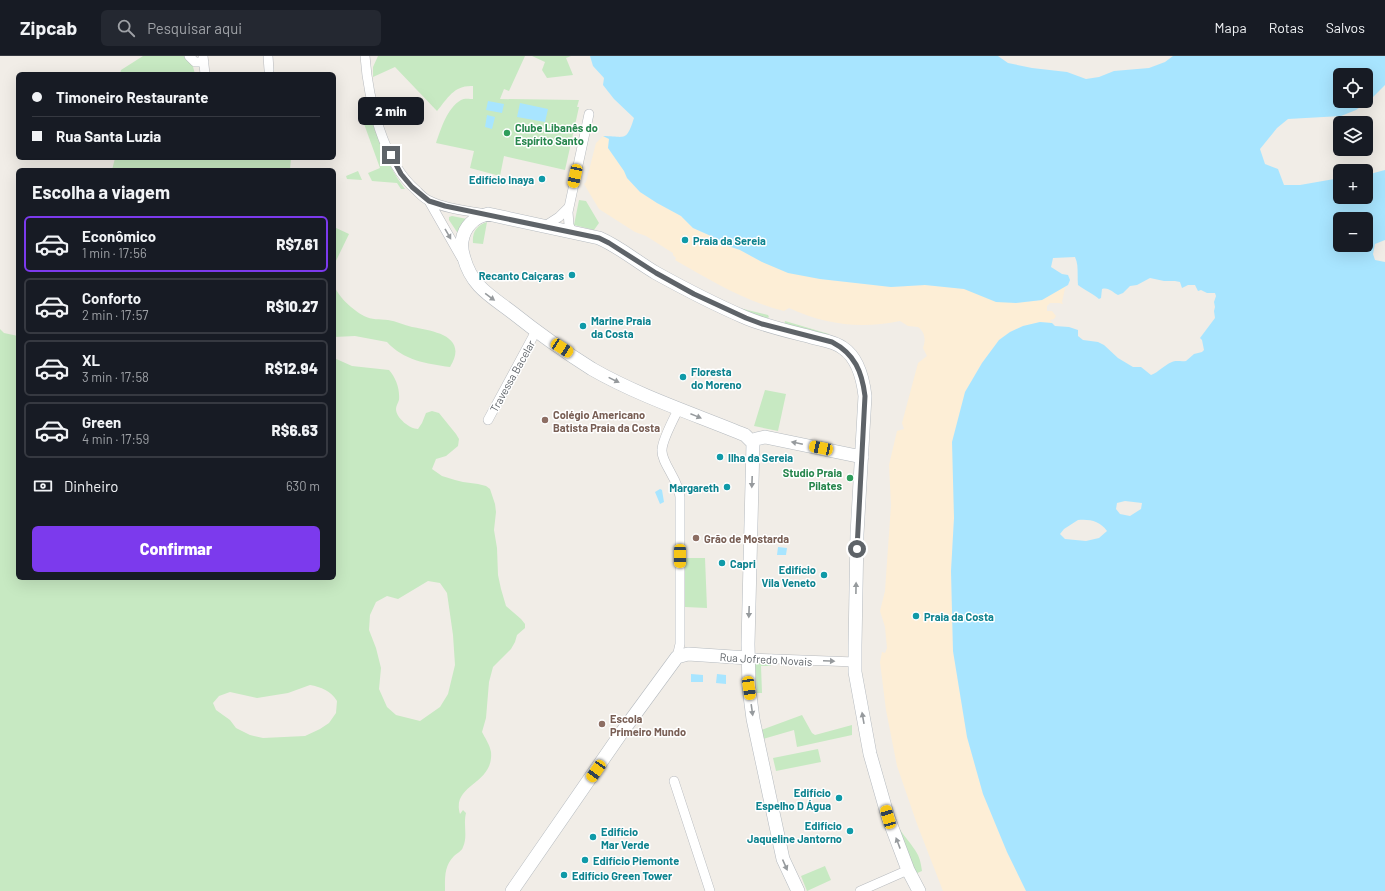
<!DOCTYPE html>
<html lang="pt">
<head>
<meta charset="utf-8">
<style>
	:root { --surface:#171b24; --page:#242831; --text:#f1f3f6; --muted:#9ea1a6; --line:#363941; --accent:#7c3aed }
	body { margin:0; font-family:Barlow,sans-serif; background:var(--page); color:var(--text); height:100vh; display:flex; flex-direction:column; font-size:15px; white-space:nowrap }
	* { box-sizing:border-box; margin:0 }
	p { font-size:13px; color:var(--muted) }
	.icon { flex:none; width:22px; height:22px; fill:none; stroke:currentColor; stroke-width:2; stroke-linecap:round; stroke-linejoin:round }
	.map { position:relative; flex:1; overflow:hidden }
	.sheet { position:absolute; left:16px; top:112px; width:320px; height:412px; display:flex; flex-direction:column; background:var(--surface); border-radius:6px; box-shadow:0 4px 16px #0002 }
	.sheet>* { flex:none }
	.hud { position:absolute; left:16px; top:16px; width:320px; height:88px; border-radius:6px; box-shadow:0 4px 16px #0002; display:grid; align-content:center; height:88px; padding:0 16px; background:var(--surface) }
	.tools { position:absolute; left:1333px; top:12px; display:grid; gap:8px }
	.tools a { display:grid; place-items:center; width:40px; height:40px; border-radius:6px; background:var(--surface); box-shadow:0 4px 16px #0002; font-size:20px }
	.end { position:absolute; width:18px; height:18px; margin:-9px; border:5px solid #5e6368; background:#fff; box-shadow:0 0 0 2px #fff }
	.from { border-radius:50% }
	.bubble { position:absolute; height:28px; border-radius:6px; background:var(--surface); box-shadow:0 4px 16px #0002; font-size:13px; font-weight:800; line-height:28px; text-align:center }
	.car { position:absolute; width:12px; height:24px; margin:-12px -6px; border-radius:5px; box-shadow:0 0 3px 1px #0007; background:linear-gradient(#f5c518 24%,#345 0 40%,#f5c518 0 76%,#345 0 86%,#f5c518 0) }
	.hud b { display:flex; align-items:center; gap:14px; height:38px; font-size:15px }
	.hud b+b { border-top:1px solid var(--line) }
	.hud i { width:10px; height:10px; background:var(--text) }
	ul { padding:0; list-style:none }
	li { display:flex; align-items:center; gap:12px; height:56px; margin:0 8px 6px; padding:0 8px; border:2px solid var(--line); border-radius:6px }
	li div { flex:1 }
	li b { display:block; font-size:15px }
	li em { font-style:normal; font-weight:800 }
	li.selected { border-color:var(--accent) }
	li>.icon { width:36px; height:36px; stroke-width:1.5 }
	h2 { padding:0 16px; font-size:18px; line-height:48px }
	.pay { display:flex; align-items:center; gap:10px; height:44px; padding:0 16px; font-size:15px }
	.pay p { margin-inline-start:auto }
	.cta { display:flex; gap:8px; margin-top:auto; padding:8px 16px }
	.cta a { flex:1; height:46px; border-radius:6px; background:var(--accent); color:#fff; font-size:16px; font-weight:800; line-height:46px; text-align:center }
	header { display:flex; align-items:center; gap:24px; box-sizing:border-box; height:56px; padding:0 20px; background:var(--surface); border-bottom:1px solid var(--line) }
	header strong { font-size:19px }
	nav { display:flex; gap:22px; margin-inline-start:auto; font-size:14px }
	.search { width:280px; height:36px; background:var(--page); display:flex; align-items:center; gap:10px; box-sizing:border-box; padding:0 14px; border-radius:6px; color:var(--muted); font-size:15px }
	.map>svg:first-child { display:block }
	.green { fill:#c7e9c2; fill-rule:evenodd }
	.sand { fill:#fdeed6 }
	.water { fill:#a8e5ff; fill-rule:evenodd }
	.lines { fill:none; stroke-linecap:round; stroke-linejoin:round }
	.street-casing { stroke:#b7babe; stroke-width:10 }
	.secondary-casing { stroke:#b5babf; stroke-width:14 }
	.street { stroke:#fff; stroke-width:9 }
	.secondary { stroke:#fff; stroke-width:13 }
	.oneway { fill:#969a9d }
	.route { stroke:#5e6368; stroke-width:5 }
	.leisure-dot { fill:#2e9e5b; stroke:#fff; stroke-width:1.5 }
	.culture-dot { fill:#0f9aa8; stroke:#fff; stroke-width:1.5 }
	.education-dot { fill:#8d6e63; stroke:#fff; stroke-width:1.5 }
	.labels { text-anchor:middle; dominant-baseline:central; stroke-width:3; stroke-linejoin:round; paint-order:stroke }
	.leisure-label { font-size:11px; font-weight:bold; fill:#27864d; stroke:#fff; text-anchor:start }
	.culture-label { font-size:11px; font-weight:bold; fill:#0d838f; stroke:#fff; text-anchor:start }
	.street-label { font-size:11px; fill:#5e6368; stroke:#fff }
	.education-label { font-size:11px; font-weight:bold; fill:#785e54; stroke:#fff; text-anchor:start }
</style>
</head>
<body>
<header>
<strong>Zipcab</strong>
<div class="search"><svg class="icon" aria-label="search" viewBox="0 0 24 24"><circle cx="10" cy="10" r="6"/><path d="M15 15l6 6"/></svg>Pesquisar aqui</div>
<nav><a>Mapa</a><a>Rotas</a><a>Salvos</a></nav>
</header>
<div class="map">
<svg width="1385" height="835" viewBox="0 0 1385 835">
	<rect width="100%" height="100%" fill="#f1ede7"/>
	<path class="green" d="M143 0H186L192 7 195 18H120L121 14Z
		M378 0H525L509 35 504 33 500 43 579 44 577 51H579L565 114 504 100 500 120 470 112 474 95 436 87C441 73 447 52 461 44 464 42 470 43 473 43V30C454 29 448 42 437 55L395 11 373 21V11Z
		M532 0H571L566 2 573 19 547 22 542 14 545 6Z
		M367 51C377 80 386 108 405 133H401L397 127 372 125 368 117 380 112 359 54Z
		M115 102H291L290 114H112Z
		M358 115 362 124 347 123 346 120Z
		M579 144 586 145 599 167 594 174 574 169Z
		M452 160 467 163 459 179 449 164V161Z
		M487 166 483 188 473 187C472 176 477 169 487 166Z
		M334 171 349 178 334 209Z
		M334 229C338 241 353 254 364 260 372 264 379 263 388 264 396 265 404 269 412 271 434 275 469 280 450 311 427 308 403 304 387 286L355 280 334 281Z
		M735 251 768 259 769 261 765 264Z
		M785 265 829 278 828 279 784 269Z
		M0 273 4 277 18 280V522H334V302L352 310 389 314C396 322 400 333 399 344 398 347 396 350 396 353 396 362 410 373 418 373L422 367 426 357 432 355 439 357 456 378 459 383 458 390 446 400 436 403 432 413 442 420 455 424 463 426 478 428 486 430 490 433 495 448 496 456 494 474 497 492 498 519 501 533 506 550 521 563 525 568V572L517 579 515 586 511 593 493 611 489 626 486 662 482 676C485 682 490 689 491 696 494 729 451 728 460 758L463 754 466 757C463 769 468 780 463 791 462 795 457 797 454 800 444 810 445 822 445 835H0ZM428 525 440 527 447 537 453 579 455 609 448 638 440 651 420 665 396 659 387 651 379 633 381 612 376 592 369 574 370 559 376 546 387 540 398 543ZM310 629C321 631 331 635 337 645L336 657 329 667 320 673 305 680 263 682 250 679 236 672 230 664 216 654 213 647 219 640 230 636 257 642 288 637Z
		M765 334 786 338 778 375 754 370Z
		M685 502H705L707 552 685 551Z
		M755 606H771V610H761L762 637H757Z
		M802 659 812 677 815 679 852 669V679L797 691 794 674 763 683 761 674Z
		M818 693 821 706 776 715 773 702Z
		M893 751C892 769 906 780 915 794 920 801 921 808 922 815L915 818 892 757Z
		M825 810 831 824 807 835 801 820Z"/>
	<path class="sand" d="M603 80 609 83 608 92 625 115 627 122 640 136 657 147 681 160 693 172 711 180 725 189 740 194 762 206 807 220 820 223 891 231 925 229 964 233 1016 247 1042 244 1068 219 1062 246 1063 248 1059 247H1050L1047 250V255H1052L1056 260 1054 263 1050 264 1052 267 1040 266 1023 270 1010 276 999 284 982 307 965 336 954 462 951 515 953 595 967 681 983 738 1007 796 1026 835H943L917 768 897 710 886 654 880 606 882 596 885 597 887 592 885 571 880 555 885 535 891 449 889 409 897 375 904 373 902 367 918 307 927 300 923 292C926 284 925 276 918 271L908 270 900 265C861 273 826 269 789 252L784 255C744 245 710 224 675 204L676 202 673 199V197L646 180 635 176 599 153 584 128 586 126 596 87Z"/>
	<path class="water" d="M590 0H998L1008 7 1032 12 1067 16 1086 23 1099 21 1114 15 1149 12 1165 6 1173 0H1385V29L1371 43 1356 54 1341 60 1288 63 1277 72 1260 93 1265 108 1278 113 1284 129H1300L1340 122V141H1366V119L1385 114V184L1375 188 1373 198 1375 204 1385 206V835H1026L1007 796 983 738 967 681 953 595 951 515 954 462 952 386 965 336 982 307 999 284 1010 276 1023 270 1040 266 1052 267 1055 270 1069 271 1078 274V280L1083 284 1098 286 1104 289 1118 302 1133 311H1141L1151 319C1159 316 1164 309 1172 306 1176 304 1181 306 1186 305L1194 298 1202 296 1204 294 1202 284 1200 282 1215 262 1214 255 1215 251 1214 246 1216 240 1215 237H1207L1201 234 1198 235 1195 229H1188L1182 232 1180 226 1175 225H1164L1150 222 1137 229 1130 230 1123 237 1118 239C1112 236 1109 231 1102 233L1101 242 1099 243C1094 238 1084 234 1078 229 1077 219 1079 209 1075 201L1053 202 1051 211 1062 218 1068 219 1070 224 1068 229 1042 244 1016 247 996 246 964 233 925 229 891 231 820 223 788 217 762 206 740 194 725 189 711 180 693 172 681 160 657 147 640 136 627 122 624 115 608 92 609 83 603 80C625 80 626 87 634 62L614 43 603 29 604 22 593 10ZM1340 19H1366V45H1340ZM1340 163H1366V189H1340ZM1125 445 1142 447 1141 453 1130 460 1120 458 1116 453 1117 447ZM1078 464C1090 463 1100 465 1107 475L1099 482 1086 485 1065 483 1060 478 1064 473Z
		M488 45 504 48 502 57 486 54Z
		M520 47 548 53 545 66 517 61Z
		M487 59 495 61 492 73 485 71Z
		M660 433 662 434 664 446 660 448 655 436Z
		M778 491 787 492 786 499H777Z
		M691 618 703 619V626H691Z
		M717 618 726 619V628L716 627Z"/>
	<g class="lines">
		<defs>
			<path id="street" d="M189 0 195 6H204
				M203 0 205 18
				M268 0 269 14
				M365 0C368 42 383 106 416 134 420 138 424 143 430 145 446 153 469 155 486 158
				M429 145 461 201
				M545 170 559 161 569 151
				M572 176 569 169 568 156 589 58
				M488 364 536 275
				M677 601 680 588V441C679 424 661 407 662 394 662 384 674 362 679 352
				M748 602 855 606
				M674 725 710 835
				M860 835 908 814"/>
			<path id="secondary" d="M753 387 745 379C694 358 639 340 592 313 565 296 538 277 513 257 491 240 472 231 464 202 462 196 461 191 462 185 464 171 474 161 488 158L599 182C620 191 637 206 656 217 685 233 714 248 744 261 765 270 788 275 811 281 821 284 834 285 843 292 858 302 863 323 865 340L857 478 855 589V616L870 698 888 761 908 814 919 835
				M753 387 748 588 749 632 753 663 783 803 798 835
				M753 387 756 383 765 381 862 401
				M512 835 622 676 677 601 688 598 748 602"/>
		</defs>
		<use href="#street" class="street-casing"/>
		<use href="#secondary" class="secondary-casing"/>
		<use href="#street" class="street"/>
		<use href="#secondary" class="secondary"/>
	</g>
	<defs><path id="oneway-solid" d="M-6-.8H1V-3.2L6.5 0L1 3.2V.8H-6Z"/></defs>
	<g class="oneway">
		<use href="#oneway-solid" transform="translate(448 178) rotate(60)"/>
		<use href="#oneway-solid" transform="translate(490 241) rotate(36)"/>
		<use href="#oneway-solid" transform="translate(614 324) rotate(26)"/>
		<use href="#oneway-solid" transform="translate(696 360) rotate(22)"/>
		<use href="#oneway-solid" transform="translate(797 387) rotate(-168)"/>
		<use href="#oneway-solid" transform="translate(752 426) rotate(92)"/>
		<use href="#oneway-solid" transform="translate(856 532) rotate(-89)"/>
		<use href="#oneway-solid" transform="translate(749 556) rotate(92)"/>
		<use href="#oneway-solid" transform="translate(829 605) rotate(2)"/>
		<use href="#oneway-solid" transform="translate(752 654) rotate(82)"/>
		<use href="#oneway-solid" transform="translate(863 662) rotate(-100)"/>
		<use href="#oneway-solid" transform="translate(898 787) rotate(-111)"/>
		<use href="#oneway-solid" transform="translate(785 809) rotate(66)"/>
	</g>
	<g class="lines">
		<path class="route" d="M391 99 401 118 412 131 429 145 445 150 599 182 609 187 656 217 694 238 746 262 762 268 832 286C855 298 862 316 865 340L857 493"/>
	</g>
	<g class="leisure-dot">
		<circle cx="507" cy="77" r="4"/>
		<circle cx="850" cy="422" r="4"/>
	</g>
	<g class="culture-dot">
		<circle cx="542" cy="123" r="4"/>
		<circle cx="685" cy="184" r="4"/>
		<circle cx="572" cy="219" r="4"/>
		<circle cx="583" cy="270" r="4"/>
		<circle cx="683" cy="321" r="4"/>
		<circle cx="720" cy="401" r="4"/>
		<circle cx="727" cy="431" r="4"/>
		<circle cx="722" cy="507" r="4"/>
		<circle cx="824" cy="519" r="4"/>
		<circle cx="916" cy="560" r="4"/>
		<circle cx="839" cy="742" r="4"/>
		<circle cx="850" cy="775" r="4"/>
		<circle cx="593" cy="781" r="4"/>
		<circle cx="585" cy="804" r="4"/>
		<circle cx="564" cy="819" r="4"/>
	</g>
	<g class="education-dot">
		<circle cx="545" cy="364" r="4"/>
		<circle cx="696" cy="482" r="4"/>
		<circle cx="602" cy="668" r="4"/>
	</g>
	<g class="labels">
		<g class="leisure-label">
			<text x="515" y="71">Clube Libanês do<tspan x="515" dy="13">Espírito Santo</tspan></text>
			<text x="842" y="416" text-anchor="end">Studio Praia<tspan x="842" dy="13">Pilates</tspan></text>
		</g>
		<g class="culture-label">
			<text x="534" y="123" text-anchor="end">Edifício Inaya</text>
			<text x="693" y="184">Praia da Sereia</text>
			<text x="564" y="219" text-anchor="end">Recanto Caiçaras</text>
			<text x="591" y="264">Marine Praia<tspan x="591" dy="13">da Costa</tspan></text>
			<text x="691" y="315">Floresta<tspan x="691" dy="13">do Moreno</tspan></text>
			<text x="728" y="401">Ilha da Sereia</text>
			<text x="719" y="431" text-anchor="end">Margareth</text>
			<text x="730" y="507">Capri</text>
			<text x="816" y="513" text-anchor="end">Edifício<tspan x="816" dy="13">Vila Veneto</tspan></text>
			<text x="924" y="560">Praia da Costa</text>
			<text x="831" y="736" text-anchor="end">Edifício<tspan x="831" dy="13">Espelho D Água</tspan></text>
			<text x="842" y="769" text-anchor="end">Edifício<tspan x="842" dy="13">Jaqueline Jantorno</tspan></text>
			<text x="601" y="775">Edifício<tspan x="601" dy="13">Mar Verde</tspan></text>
			<text x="593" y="804">Edifício Piemonte</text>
			<text x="572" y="819">Edifício Green Tower</text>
		</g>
		<g class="street-label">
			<text transform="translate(512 320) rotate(-61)">Travessa Bacelar</text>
			<text transform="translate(766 603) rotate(3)">Rua Jofredo Novais</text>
		</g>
		<g class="education-label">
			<text x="553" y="358">Colégio Americano<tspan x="553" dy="13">Batista Praia da Costa</tspan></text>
			<text x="704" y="482">Grão de Mostarda</text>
			<text x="610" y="662">Escola<tspan x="610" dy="13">Primeiro Mundo</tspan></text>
		</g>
	</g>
</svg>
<div class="tools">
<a><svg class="icon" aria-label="locate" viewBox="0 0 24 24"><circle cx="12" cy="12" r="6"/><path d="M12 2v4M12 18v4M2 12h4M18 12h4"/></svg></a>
<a><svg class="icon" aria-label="layers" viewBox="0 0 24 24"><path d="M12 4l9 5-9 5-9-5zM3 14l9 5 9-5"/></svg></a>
<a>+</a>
<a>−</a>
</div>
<i class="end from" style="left:857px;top:493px"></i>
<i class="end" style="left:391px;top:99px"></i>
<div class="bubble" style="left:358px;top:41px;width:66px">2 min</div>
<i class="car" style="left:575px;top:120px;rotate:192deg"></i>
<i class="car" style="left:562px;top:292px;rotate:123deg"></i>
<i class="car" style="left:821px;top:392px;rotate:282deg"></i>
<i class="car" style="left:680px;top:500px;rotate:180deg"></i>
<i class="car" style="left:749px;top:632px;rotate:172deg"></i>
<i class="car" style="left:596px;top:715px;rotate:215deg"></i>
<i class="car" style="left:888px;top:761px;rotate:344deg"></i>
<div class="hud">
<b><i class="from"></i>Timoneiro Restaurante</b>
<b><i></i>Rua Santa Luzia</b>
</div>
<section class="sheet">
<h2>Escolha a viagem</h2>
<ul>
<li class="selected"><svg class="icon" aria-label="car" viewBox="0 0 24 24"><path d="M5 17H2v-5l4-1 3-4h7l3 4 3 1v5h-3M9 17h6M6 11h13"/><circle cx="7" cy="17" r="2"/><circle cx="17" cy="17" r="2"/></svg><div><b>Econômico</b><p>1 min · 17:56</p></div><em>R$7.61</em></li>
<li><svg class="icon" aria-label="car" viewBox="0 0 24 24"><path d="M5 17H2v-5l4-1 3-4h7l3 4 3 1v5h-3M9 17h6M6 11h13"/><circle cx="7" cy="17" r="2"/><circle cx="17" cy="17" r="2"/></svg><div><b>Conforto</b><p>2 min · 17:57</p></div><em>R$10.27</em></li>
<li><svg class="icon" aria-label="car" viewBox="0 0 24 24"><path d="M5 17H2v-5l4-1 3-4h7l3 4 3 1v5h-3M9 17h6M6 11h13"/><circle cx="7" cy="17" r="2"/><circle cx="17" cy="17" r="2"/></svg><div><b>XL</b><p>3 min · 17:58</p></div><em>R$12.94</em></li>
<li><svg class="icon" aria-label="car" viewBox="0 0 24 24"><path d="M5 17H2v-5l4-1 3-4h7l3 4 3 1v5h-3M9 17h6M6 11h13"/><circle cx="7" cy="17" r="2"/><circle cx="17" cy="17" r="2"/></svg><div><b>Green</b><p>4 min · 17:59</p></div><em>R$6.63</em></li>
</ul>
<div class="pay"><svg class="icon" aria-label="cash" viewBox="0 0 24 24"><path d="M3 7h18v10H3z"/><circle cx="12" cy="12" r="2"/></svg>Dinheiro<p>630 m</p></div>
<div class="cta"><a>Confirmar</a></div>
</section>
</div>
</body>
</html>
